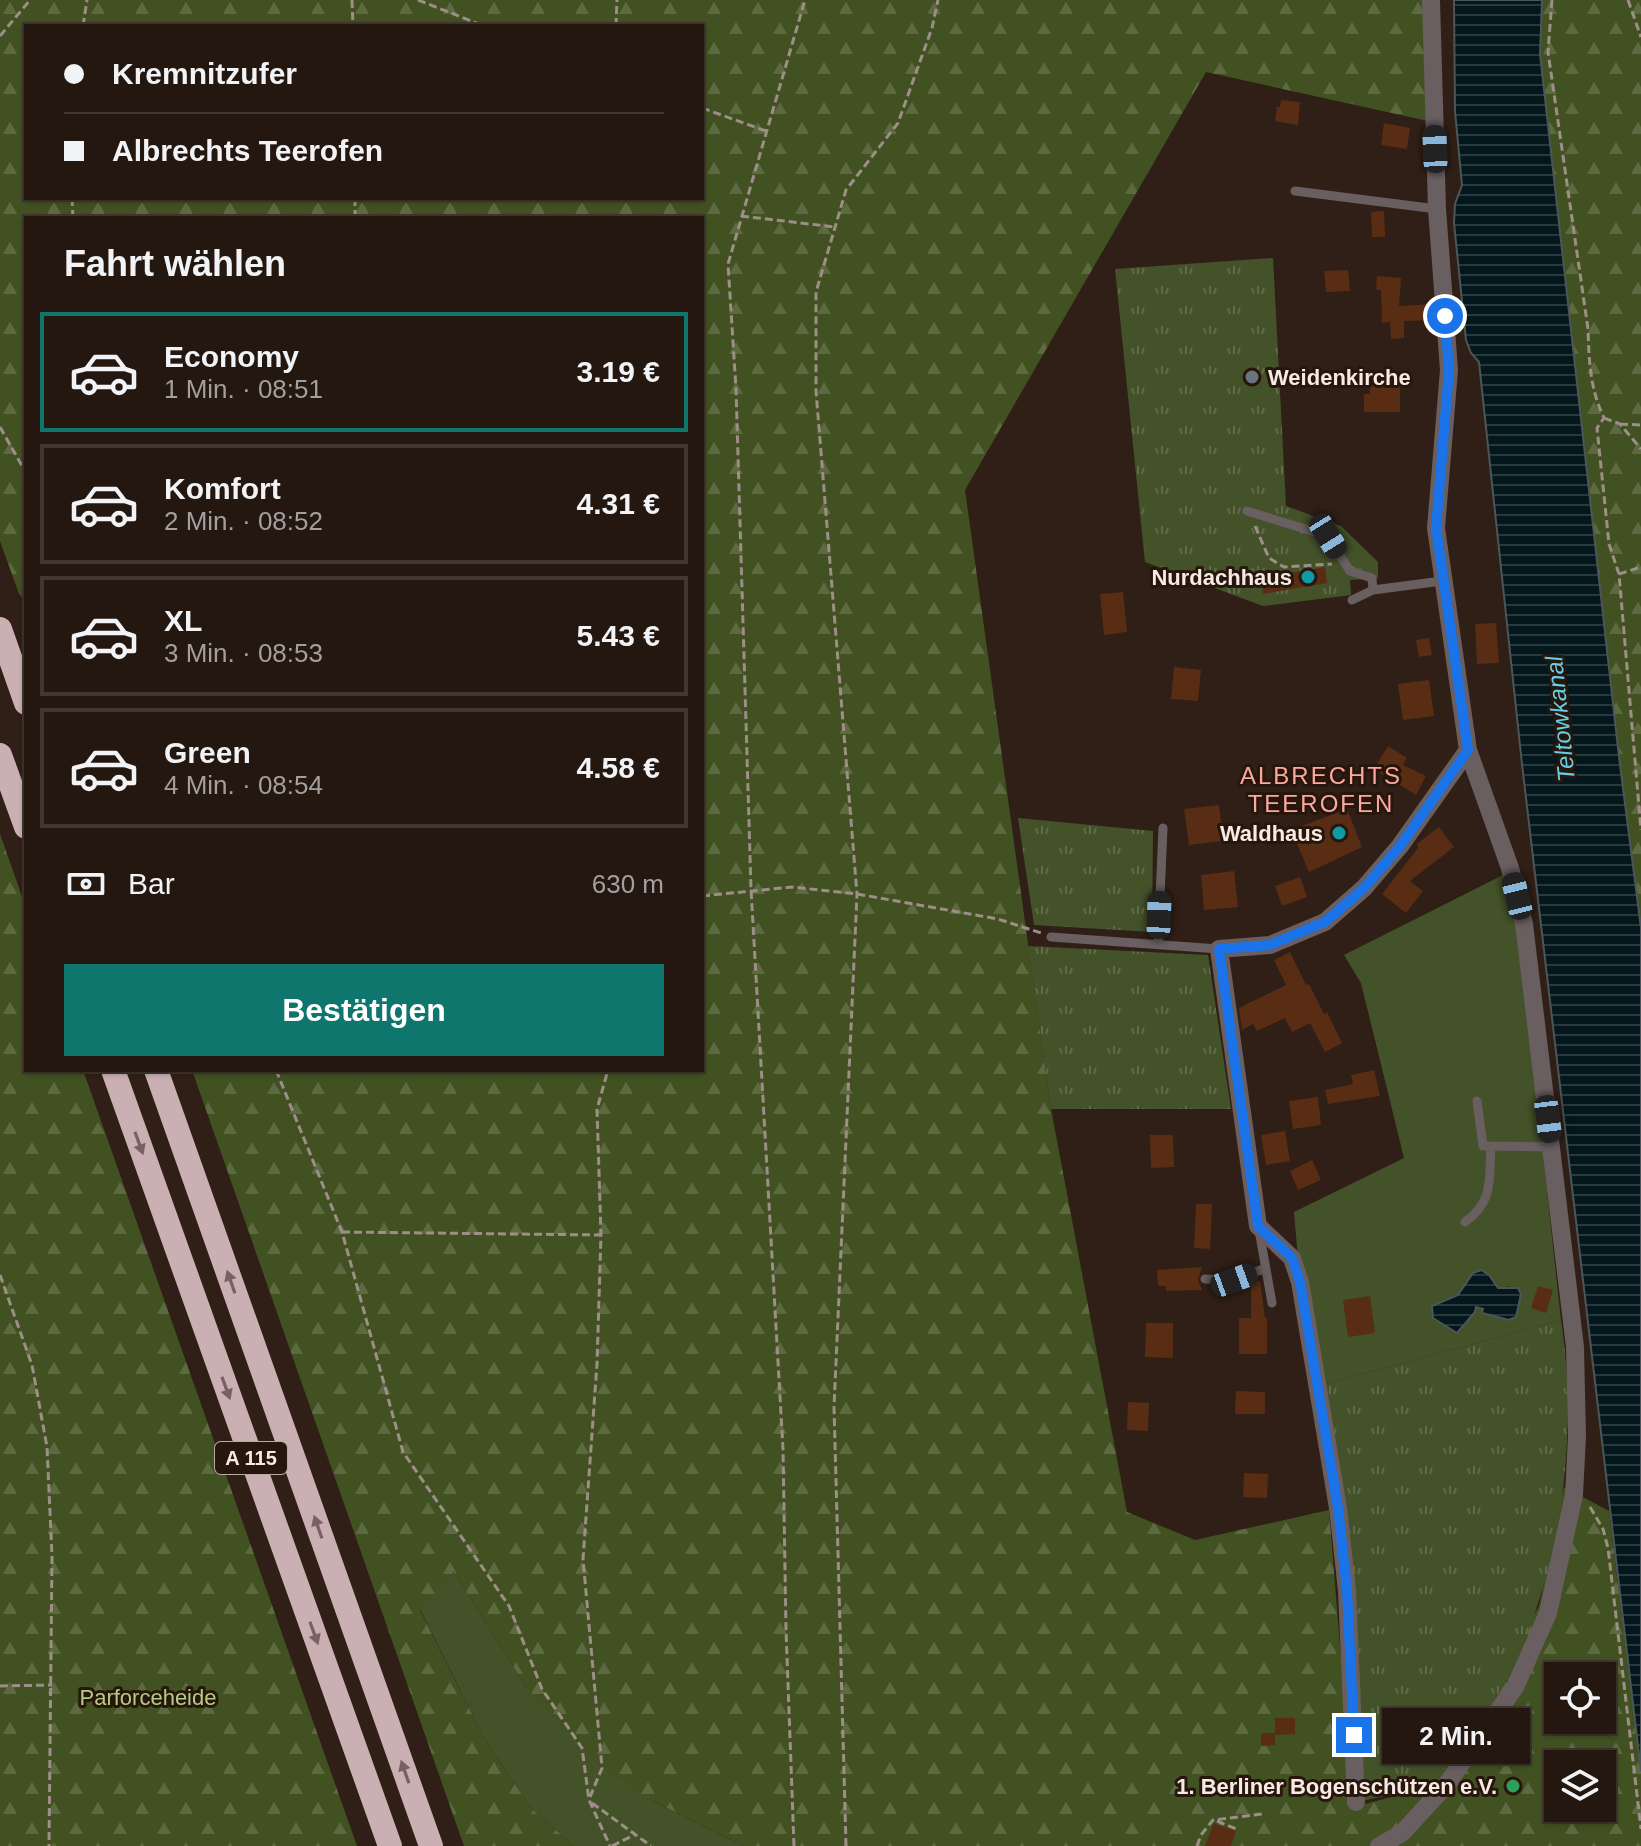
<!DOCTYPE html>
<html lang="de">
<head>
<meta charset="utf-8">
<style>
	:root { --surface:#241710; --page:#2c2019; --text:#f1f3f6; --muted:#a39f9f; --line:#413630; --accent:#0f766e }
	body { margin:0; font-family:Arial,sans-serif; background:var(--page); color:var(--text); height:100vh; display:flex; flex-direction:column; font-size:30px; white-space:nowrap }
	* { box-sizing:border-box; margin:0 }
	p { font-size:26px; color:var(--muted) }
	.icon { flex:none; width:44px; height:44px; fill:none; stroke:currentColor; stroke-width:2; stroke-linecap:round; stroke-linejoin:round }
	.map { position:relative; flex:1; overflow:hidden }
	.side { position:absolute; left:24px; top:216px; width:680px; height:856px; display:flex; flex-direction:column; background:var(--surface); border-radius:0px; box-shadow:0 2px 6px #0004,0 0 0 2px var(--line) }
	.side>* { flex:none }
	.hud { position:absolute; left:24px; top:24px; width:680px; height:176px; border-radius:0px; box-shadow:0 2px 6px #0004,0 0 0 2px var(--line); display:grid; align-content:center; height:176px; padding:0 40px; background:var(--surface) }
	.tools { position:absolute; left:1544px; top:1662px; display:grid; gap:16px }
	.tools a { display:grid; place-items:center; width:72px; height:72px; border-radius:0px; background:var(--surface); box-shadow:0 2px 6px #0004,0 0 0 2px var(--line); font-size:40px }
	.end { position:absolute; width:36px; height:36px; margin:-18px; border:10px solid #1a73e8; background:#fff; box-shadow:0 0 0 4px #fff }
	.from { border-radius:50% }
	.bubble { position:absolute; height:56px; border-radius:0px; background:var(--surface); box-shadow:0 2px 6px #0004,0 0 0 2px var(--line); font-size:26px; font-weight:800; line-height:56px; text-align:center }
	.car { position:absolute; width:24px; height:48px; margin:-24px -12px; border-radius:10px; box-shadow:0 0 6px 2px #0007; background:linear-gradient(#222 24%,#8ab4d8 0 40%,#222 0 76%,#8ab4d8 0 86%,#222 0) }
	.hud b { display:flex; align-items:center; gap:28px; height:76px; font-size:30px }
	.hud b+b { border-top:2px solid var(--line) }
	.hud i { width:20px; height:20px; background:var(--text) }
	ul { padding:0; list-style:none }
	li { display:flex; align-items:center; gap:24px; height:120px; margin:0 16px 12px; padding:0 24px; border:4px solid var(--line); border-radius:0px }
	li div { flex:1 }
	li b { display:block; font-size:30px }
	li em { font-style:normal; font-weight:800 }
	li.active { border-color:var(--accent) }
	li>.icon { width:72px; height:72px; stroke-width:1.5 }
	h2 { padding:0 40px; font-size:36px; line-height:96px }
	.pay { display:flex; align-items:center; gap:20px; height:88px; padding:0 40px; font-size:30px }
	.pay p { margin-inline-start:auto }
	.action { display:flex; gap:16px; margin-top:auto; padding:16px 40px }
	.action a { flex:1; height:92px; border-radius:0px; background:var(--accent); color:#fff; font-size:32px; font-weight:800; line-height:92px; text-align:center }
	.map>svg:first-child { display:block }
	.green { fill:#44522a; fill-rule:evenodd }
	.forest { fill:url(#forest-firs); fill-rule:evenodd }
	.park { fill:url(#park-tufts) }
	.water { fill:url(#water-rules); stroke:#4c5658; stroke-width:2 }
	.building { fill:#582d13 }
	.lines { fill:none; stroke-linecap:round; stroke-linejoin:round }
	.path { stroke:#9d8e87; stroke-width:3; stroke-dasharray:8 4; stroke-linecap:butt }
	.service { stroke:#695e60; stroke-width:9 }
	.minor { stroke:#695e60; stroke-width:18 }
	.motorway { stroke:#caafb3; stroke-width:24 }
	.oneway { fill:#786260 }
	.route { stroke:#1a73e8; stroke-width:10 }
	.worship-dot { fill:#6b7280; stroke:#26160c; stroke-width:3 }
	.culture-dot { fill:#0f9aa8; stroke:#26160c; stroke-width:3 }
	.leisure-dot { fill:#2e9e5b; stroke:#26160c; stroke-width:3 }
	.labels { text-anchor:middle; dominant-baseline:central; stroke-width:6; stroke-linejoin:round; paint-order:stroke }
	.shield { fill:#26160c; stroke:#b8aaa3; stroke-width:2 }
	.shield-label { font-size:20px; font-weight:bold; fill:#f7eae4 }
	.poi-label { font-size:22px; font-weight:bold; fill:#f7eae4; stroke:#26160c; text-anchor:end }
	.park-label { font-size:22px; fill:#b2cd83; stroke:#26160c }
	.water-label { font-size:24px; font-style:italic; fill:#65d0e8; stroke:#26160c }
	.neighbourhood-label { font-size:24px; letter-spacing:2px; fill:#fba89e; stroke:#26160c }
</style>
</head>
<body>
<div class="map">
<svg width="1641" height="1846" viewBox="0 0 1641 1846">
	<defs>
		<pattern id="forest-firs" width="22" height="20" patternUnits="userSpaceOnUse" patternTransform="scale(2)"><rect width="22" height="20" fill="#415121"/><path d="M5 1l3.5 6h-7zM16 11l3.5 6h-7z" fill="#5d6a41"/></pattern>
		<pattern id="park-tufts" width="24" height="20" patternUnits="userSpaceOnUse" patternTransform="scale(2)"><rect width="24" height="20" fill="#44522a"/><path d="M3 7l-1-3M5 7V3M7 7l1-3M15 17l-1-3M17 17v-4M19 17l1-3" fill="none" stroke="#606b49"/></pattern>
		<pattern id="water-rules" width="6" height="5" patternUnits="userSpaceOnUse" patternTransform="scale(2)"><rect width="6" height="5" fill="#03171c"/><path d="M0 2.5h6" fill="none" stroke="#28393d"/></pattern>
	</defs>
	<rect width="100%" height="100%" fill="#301f16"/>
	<path class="green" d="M1505 874 1518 924 1561 1320 1318 1386 1300 1282 1294 1212 1404 1158 1361 983 1344 955ZM1489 1275 1498 1288 1510 1286 1482 1312 1483 1309 1476 1307 1460 1327 1443 1300 1458 1295Z
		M454 1572 526 1687 653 1801 743 1846H574L531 1808 484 1738 420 1609Z"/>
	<path class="forest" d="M0 0H1426L1428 121 1206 72 965 490 1051 1109 1127 1512 1195 1540 1329 1510 1353 1807 1431 1787 1539 1606 1564 1487 1609 1511 1641 1771V1846H743L653 1801 596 1764 526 1687 454 1572 420 1610 484 1738 531 1808 574 1846H464L192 1070H702V218H26V602L19 594 0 541ZM26 26H702V198H26ZM1558 1676H1602V1720H1558ZM1558 1764H1602V1808H1558Z
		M1542 0H1641V928L1619 757 1540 54Z
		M0 834 26 908V1070H83L357 1846H0Z"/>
	<path class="park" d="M1273 258 1286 506 1341 526 1378 562V578L1350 580 1351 595 1263 606 1145 562 1115 269Z
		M1018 818 1153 831 1152 932 1034 925Z
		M1028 946 1208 955 1231 1109H1051Z
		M1561 1320C1579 1438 1561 1576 1505 1682 1485 1717 1455 1753 1431 1787L1356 1802 1355 1764 1318 1386Z"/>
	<path class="water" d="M1454 0H1542L1540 54 1619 757 1641 928V1771L1522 764 1479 362 1471 353 1466 340 1454 223 1455 204 1462 185 1455 111Z
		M1481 1270 1489 1275 1498 1288H1518L1521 1294 1516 1317 1509 1320 1482 1313 1483 1309 1476 1307 1475 1312 1457 1333 1433 1318 1432 1306 1458 1295 1473 1273Z"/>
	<path class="building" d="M1281 100 1300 102 1298 125 1275 121 1277 107H1280Z
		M1384 123 1410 128 1407 149 1381 145Z
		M1384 211 1385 237H1372L1371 212Z
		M1348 270 1350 291 1326 292 1324 271Z
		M1377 276 1401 278 1399 306 1432 304 1433 320 1404 321V338L1391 339 1390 322 1382 323 1381 290H1376Z
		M1370 382H1400V412H1364V394H1370Z
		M1325 567 1327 583 1263 594 1261 578Z
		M1123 592 1127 632 1104 635 1100 594Z
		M1496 623 1499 663 1477 664 1475 624Z
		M1429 638 1432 655 1419 657 1416 640Z
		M1174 667 1201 670 1198 701 1171 699Z
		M1429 680 1434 716 1403 720 1398 684Z
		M1388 746 1407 758 1403 765 1426 776 1416 795 1374 769Z
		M1219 805 1223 841 1189 845 1184 809Z
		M1347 809 1362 847 1309 872 1291 830Z
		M1439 827 1454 847 1410 881 1423 891 1406 913 1382 894 1418 848 1417 844Z
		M1234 871 1238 907 1204 910 1201 875Z
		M1300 877 1307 897 1282 906 1275 886Z
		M1290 952 1306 985 1309 984 1324 1014 1327 1012 1342 1043 1325 1052 1310 1023 1292 1032 1285 1018 1257 1031 1253 1024 1242 1030 1239 1008 1286 985 1274 960Z
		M1374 1070 1380 1096 1328 1104 1325 1090 1353 1084 1351 1075Z
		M1318 1097 1321 1125 1293 1129 1289 1101Z
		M1285 1131 1290 1161 1266 1165 1261 1135Z
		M1150 1135H1173L1174 1167 1151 1168Z
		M1312 1160 1321 1180 1298 1190 1290 1171Z
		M1196 1204H1212L1210 1249 1194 1248Z
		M1202 1267 1198 1280 1202 1290 1166 1291V1286H1158L1157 1270Z
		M1260 1281 1265 1318H1267V1354H1239V1318H1251V1282Z
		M1538 1286 1553 1290 1546 1313 1531 1308Z
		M1370 1296 1375 1333 1348 1337 1343 1300Z
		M1146 1323H1173V1358L1145 1357Z
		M1236 1391 1265 1392V1414H1235Z
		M1128 1402 1149 1403 1148 1431 1127 1430Z
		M1244 1473 1268 1474 1267 1498 1243 1497Z
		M1275 1718H1295V1734L1275 1735V1745L1261 1746V1733H1275Z
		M1214 1823 1236 1831 1231 1846H1205Z"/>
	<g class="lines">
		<path class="path" d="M352 0 353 26
			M418 0 484 26
			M1552 0 1548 52 1588 329C1589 361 1590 389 1604 418L1597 428 1609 544 1619 574 1641 830
			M1628 0 1641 37
			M83 26 87 0
			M616 26 617 0
			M0 36 30 0
			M702 108 766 131
			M72 198 73 218
			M355 198V218
			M741 216 835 227
			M1604 418 1620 424 1641 449
			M1620 424 1641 425
			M0 427 26 473
			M1255 526 1269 558 1284 567 1332 564
			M1619 574 1641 567
			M702 896 792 887 857 894 998 919 1041 933
			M276 1070 342 1232 403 1452 509 1606 542 1689 582 1748 589 1800 610 1846
			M342 1232 601 1235
			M0 1275 32 1365 47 1447 52 1556 49 1846
			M1590 1507 1603 1529 1608 1548 1641 1829
			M0 1686 52 1685
			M590 1797 602 1768 583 1559 597 1364 601 1235 597 1109 608 1070
			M592 1803 651 1846
			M1217 1821 1239 1830
			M612 1846 636 1834
			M794 1846 786 1630 783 1449 751 889 736 389 728 264 805 0
			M846 1846 834 1407 857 894 816 391V292L846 190 898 123 932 28 938 0
			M1197 1846 1201 1835 1213 1820 1262 1814"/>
		<path class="service" d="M1295 191 1437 209
			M1247 511 1328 536 1350 571 1372 578 1373 590
			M1352 600 1373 590 1442 581
			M1051 937 1219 949
			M1158 944 1163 828
			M1477 1101 1483 1146 1552 1147
			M1465 1222C1494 1202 1489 1178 1491 1146
			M1259 1230 1272 1303
			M1205 1279 1234 1280 1266 1268"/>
		<path class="minor" d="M1356 1802 1347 1590 1338 1508 1300 1282 1292 1258 1258 1226 1219 949 1270 945 1325 922 1364 888 1400 846 1468 750
			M1379 1846 1402 1833 1447 1784 1515 1687 1548 1613 1574 1495 1577 1436 1575 1347 1524 924 1510 868 1468 750 1436 528 1449 370 1437 209 1431 0"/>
		<path class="motorway" d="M0 629 26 703
			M0 755 26 827
			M113 1070 390 1846
			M156 1070 431 1846"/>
	</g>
	<defs><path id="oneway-solid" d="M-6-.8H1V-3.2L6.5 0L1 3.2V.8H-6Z" transform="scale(2)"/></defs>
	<g class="oneway">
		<use href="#oneway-solid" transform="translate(139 1143) rotate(70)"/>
		<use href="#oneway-solid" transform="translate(231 1282) rotate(-109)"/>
		<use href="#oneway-solid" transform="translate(226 1388) rotate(70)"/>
		<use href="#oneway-solid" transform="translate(318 1527) rotate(-109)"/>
		<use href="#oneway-solid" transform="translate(314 1633) rotate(70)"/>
		<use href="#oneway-solid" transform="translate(405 1772) rotate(-109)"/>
	</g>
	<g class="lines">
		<path class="route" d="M1354 1735 1347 1590 1338 1508 1300 1282 1292 1258 1258 1226 1219 949 1270 945 1325 922 1364 888 1400 846 1468 750 1436 528 1449 370 1445 316"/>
	</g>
	<circle class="worship-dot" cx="1252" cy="377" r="8"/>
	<g class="culture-dot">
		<circle cx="1308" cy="577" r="8"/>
		<circle cx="1339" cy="833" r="8"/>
	</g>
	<circle class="leisure-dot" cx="1513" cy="1786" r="8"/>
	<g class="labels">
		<rect class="shield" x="215" y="1442" width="72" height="32" rx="6"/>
		<g class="shield-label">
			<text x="251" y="1458">A 115</text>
		</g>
		<g class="poi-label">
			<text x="1268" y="377" text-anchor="start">Weidenkirche</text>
			<text x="1292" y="577">Nurdachhaus</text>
			<text x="1323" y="833">Waldhaus</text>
			<text x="1497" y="1786">1. Berliner Bogenschützen e.V.</text>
		</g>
		<g class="park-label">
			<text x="148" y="1697">Parforceheide</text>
		</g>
		<g class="water-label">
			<text transform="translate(1560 719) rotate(-96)">Teltowkanal</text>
		</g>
		<g class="neighbourhood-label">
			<text x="1321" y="775">ALBRECHTS<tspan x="1321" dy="28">TEEROFEN</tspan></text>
		</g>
	</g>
</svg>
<div class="tools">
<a><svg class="icon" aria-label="locate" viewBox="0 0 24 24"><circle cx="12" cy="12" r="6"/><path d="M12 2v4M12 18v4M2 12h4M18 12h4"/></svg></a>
<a><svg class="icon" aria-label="layers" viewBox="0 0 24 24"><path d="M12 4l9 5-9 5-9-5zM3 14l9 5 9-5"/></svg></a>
</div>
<i class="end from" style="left:1445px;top:316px"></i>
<i class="end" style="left:1354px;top:1735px"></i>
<div class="bubble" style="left:1382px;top:1708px;width:148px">2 Min.</div>
<i class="car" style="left:1435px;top:149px;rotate:358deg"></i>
<i class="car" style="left:1328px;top:536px;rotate:148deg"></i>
<i class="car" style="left:1517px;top:896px;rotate:346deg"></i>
<i class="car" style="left:1159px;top:915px;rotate:2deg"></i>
<i class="car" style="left:1548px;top:1119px;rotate:173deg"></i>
<i class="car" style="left:1234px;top:1280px;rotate:70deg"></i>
<div class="hud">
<b><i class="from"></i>Kremnitzufer</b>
<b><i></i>Albrechts Teerofen</b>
</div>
<section class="side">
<h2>Fahrt wählen</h2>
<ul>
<li class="active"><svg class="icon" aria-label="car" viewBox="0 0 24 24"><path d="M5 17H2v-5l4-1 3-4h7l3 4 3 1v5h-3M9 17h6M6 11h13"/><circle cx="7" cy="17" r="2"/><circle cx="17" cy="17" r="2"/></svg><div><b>Economy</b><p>1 Min. · 08:51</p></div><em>3.19 €</em></li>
<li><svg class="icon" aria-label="car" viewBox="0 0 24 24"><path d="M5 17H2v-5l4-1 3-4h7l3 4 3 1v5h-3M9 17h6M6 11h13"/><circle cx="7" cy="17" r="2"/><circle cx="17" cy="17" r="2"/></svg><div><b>Komfort</b><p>2 Min. · 08:52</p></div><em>4.31 €</em></li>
<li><svg class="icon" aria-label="car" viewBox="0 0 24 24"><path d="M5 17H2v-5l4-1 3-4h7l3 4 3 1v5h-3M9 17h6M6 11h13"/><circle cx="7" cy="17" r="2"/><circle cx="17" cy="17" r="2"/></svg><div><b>XL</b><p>3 Min. · 08:53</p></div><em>5.43 €</em></li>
<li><svg class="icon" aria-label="car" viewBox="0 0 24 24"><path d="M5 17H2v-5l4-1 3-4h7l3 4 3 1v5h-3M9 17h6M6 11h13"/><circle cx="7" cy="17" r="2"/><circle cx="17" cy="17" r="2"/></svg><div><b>Green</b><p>4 Min. · 08:54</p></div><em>4.58 €</em></li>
</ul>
<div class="pay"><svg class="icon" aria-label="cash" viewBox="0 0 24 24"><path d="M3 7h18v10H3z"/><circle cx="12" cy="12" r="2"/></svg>Bar<p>630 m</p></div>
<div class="action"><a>Bestätigen</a></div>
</section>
</div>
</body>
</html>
